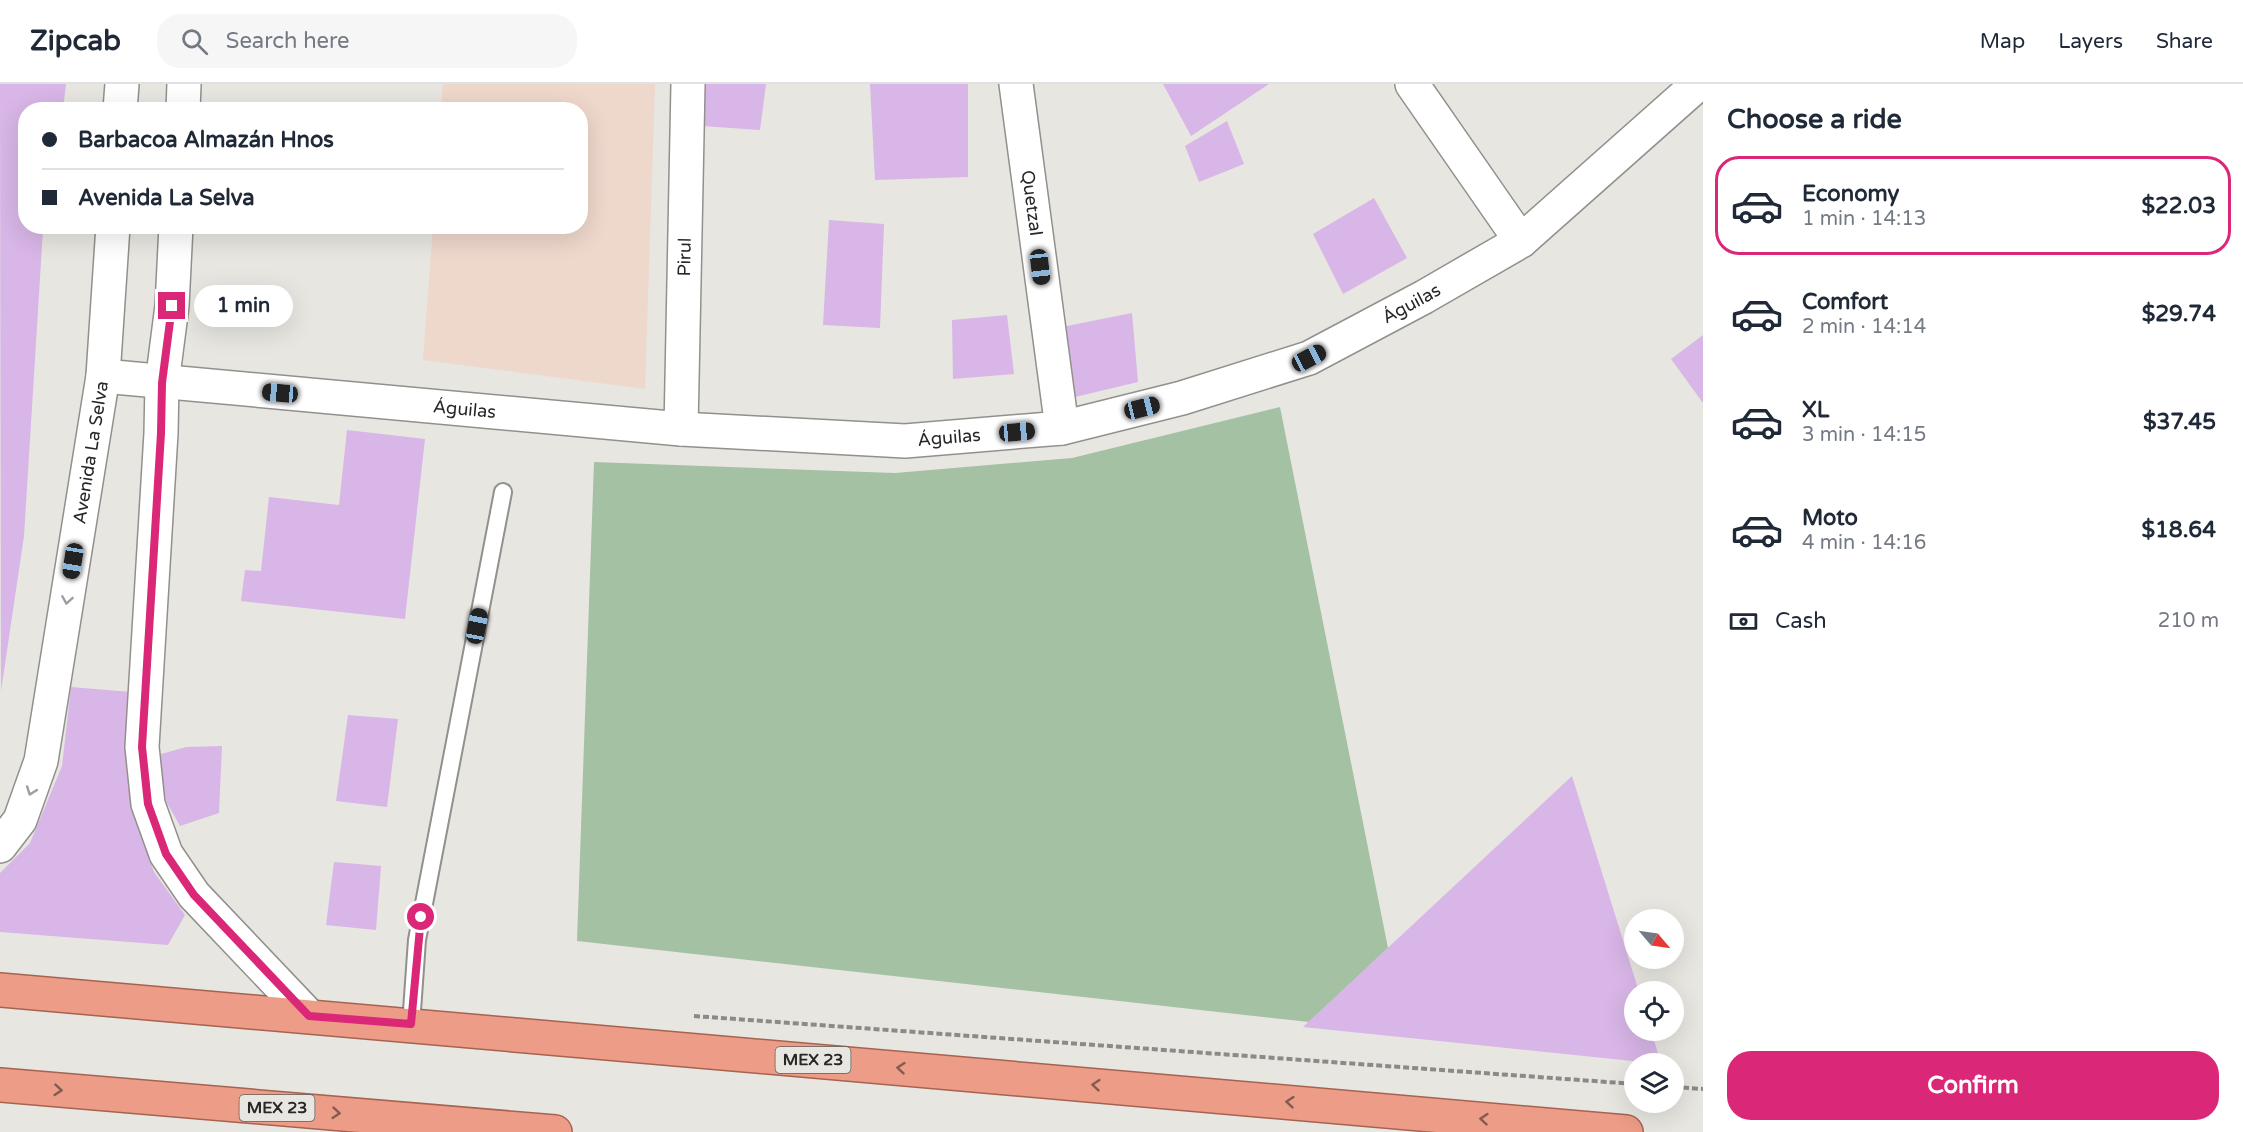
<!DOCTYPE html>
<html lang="en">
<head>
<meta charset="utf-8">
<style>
	:root { --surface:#fff; --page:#f6f6f7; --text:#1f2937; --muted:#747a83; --line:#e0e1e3; --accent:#db2777 }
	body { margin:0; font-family:"Varela Round",sans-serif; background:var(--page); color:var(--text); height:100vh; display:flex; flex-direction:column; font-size:22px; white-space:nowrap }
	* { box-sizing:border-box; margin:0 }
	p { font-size:20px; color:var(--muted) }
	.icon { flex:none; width:33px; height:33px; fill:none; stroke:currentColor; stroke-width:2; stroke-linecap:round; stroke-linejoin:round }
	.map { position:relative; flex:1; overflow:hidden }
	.panel { display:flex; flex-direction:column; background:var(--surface); width:540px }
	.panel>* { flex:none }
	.guide { position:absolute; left:18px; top:18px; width:570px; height:132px; border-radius:24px; box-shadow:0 6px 24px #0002; display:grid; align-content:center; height:132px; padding:0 24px; background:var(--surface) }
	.needle { width:39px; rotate:119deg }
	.tools { position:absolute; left:1624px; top:825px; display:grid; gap:12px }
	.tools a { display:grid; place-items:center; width:60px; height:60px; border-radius:50%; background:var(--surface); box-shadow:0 6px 24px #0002; font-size:30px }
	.end { position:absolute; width:27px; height:27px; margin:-14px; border:8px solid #db2777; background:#fff; box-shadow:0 0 0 3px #fff }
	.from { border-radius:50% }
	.bubble { position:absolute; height:42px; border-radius:21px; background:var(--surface); box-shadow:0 6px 24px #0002; font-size:20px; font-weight:700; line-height:42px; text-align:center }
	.car { position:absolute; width:18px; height:36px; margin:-18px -9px; border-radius:8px; box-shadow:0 0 4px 2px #0007; background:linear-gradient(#222 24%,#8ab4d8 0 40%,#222 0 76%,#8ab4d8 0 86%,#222 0) }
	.guide b { display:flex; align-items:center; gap:21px; height:57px; font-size:22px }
	.guide b+b { border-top:2px solid var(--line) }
	.guide i { width:15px; height:15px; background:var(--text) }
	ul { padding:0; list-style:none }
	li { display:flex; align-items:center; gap:18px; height:99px; margin:0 12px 9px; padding:0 12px; border:3px solid transparent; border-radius:24px }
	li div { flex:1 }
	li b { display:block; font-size:22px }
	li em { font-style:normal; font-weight:700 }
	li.on { border-color:var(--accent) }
	li>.icon { width:54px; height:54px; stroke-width:1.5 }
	h2 { padding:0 24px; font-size:27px; line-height:72px }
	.pay { display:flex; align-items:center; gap:15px; height:66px; padding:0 24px; font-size:22px }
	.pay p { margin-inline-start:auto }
	.action { display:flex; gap:12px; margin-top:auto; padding:12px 24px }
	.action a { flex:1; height:69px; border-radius:24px; background:var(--accent); color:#fff; font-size:24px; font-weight:700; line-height:69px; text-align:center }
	header { display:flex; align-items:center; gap:36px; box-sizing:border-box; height:84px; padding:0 30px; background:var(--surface); border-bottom:2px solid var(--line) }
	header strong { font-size:28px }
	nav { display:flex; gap:33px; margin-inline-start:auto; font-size:21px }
	.search { width:420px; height:54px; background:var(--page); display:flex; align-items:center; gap:15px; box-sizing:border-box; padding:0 21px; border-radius:24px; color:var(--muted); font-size:22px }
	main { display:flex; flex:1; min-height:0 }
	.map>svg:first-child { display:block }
	.industrial { fill:#eed7cb }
	.green { fill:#a4c1a4 }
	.building { fill:#d8b6e7 }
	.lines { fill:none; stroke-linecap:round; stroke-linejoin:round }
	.service-casing { stroke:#92908c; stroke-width:20 }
	.minor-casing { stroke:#92908c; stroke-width:36 }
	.trunk-casing { stroke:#a56351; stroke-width:36 }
	.path { stroke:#8c8a87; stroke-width:4; stroke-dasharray:6 3; stroke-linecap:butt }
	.service { stroke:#fff; stroke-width:16 }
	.minor { stroke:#fff; stroke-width:33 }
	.trunk { stroke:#ec9c87; stroke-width:33 }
	.oneway { stroke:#9e9e9d }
	.oneway2 { stroke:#805c51 }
	.route { stroke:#db2777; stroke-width:8 }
	.labels { text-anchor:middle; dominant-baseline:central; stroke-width:4.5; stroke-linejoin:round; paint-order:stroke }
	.shield { fill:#e8e6e1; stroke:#62605d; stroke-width:1.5 }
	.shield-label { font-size:16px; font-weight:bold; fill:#282725 }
	.street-label { font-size:18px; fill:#282725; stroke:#e8e6e1 }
</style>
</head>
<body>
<header>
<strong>Zipcab</strong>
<div class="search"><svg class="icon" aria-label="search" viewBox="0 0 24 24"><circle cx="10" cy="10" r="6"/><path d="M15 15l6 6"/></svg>Search here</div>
<nav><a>Map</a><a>Layers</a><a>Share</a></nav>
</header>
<main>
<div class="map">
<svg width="1703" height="1048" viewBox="0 0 1703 1048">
	<rect width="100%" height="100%" fill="#e8e6e1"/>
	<path class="industrial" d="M443 0H655L645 305 423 276 433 143 580 142V26L441 25Z"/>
	<path class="green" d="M1280 323 1388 864 1309 938 577 857 594 378 895 389 1072 374Z"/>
	<path class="building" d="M0 0H66L63 26H26V142H51L50 147 43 146 24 452 1 607Z
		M706 0H766L760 46 702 42Z
		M870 0H968V93L875 96Z
		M1163 0H1269L1191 52Z
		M1227 37 1244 80 1199 98 1185 62Z
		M1374 114 1407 174 1343 210 1313 150Z
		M829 136 884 140 880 244 823 241Z
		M1132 229 1138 298 1071 314 1062 243Z
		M1007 231 1014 290 953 295 952 236Z
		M1703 251V319L1671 275Z
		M347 346 425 355 405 535 241 517 245 486 261 487 269 413 339 421Z
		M71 603 131 608 128 666 134 731 154 788 185 831 168 861 0 848V789L30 759 62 682Z
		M348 631 398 635 387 723 336 717Z
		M222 662 219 729 180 742 167 719 154 672 186 663Z
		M1572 692 1639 908H1635V946H1651L1661 980 1303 943Z
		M334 778 381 782 376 846 326 841Z"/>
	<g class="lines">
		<defs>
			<path id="service" d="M411 941 417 856 503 408"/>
			<g id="minor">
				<path id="s1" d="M1016 0 1062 344"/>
				<path d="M1412 0 1521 157"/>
				<path d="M120 26 122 0"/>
				<path d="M183 26 184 0"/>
				<path d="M176 142 172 222 162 299 161 349 142 663 148 720 166 770 194 811 309 932"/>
				<path id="s2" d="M103 292 681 345 905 357 1062 344 1182 314 1309 274 1424 213 1521 157 1698 0"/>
				<path id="s3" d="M681 345 688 0"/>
				<path id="s4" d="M0 762 20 736 41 677 103 292 113 142"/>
			</g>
			<path id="trunk" d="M0 906 1626 1048
				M0 1001 555 1048"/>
		</defs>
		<use href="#service" class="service-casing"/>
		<use href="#minor" class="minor-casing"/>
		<use href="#trunk" class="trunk-casing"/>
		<path class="path" d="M694 932 1635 1000
			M1674 1003 1703 1005"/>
		<use href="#service" class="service"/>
		<use href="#minor" class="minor"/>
		<use href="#trunk" class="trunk"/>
	</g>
	<defs><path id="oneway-chevron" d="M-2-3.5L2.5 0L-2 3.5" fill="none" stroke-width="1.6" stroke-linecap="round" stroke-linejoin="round" transform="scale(1.5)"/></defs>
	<g class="oneway">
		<use href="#oneway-chevron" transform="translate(67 516) rotate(99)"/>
		<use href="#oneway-chevron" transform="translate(31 707) rotate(110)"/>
	</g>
	<g class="oneway2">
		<use href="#oneway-chevron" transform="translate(901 984) rotate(-175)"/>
		<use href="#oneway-chevron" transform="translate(1096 1001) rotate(-175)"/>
		<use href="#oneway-chevron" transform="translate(58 1006) rotate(5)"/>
		<use href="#oneway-chevron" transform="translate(1290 1018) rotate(-175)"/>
		<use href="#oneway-chevron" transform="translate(336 1029) rotate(5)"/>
		<use href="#oneway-chevron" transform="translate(1484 1035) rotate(-175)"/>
	</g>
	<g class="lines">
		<path class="route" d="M172 222 162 299 161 349 142 663 148 720 166 770 194 811 309 932 411 940 421 833"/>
	</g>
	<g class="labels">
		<g class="shield">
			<rect x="775.5" y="963" width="75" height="26" rx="4.5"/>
			<rect x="239.5" y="1011" width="75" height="26" rx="4.5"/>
		</g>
		<g class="shield-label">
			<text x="813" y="976">MEX 23</text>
			<text x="277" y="1024">MEX 23</text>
		</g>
		<g class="street-label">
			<text stroke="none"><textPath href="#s1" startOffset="120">Quetzal</textPath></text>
			<text stroke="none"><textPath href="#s3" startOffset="172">Pirul</textPath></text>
			<text stroke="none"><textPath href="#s2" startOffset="1335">Águilas</textPath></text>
			<text stroke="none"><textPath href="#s2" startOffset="363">Águilas</textPath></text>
			<text stroke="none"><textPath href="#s2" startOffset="849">Águilas</textPath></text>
			<text stroke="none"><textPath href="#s4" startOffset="408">Avenida La Selva</textPath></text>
		</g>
	</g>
</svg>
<div class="tools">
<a><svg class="needle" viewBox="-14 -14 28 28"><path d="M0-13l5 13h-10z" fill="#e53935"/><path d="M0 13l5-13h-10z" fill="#747a83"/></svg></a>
<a><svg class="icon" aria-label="locate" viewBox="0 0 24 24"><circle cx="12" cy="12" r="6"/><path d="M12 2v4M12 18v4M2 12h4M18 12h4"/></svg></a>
<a><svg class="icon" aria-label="layers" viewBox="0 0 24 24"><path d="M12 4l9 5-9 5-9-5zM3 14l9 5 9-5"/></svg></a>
</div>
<i class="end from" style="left:421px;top:833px"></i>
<i class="end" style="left:172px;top:222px"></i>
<div class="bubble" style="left:194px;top:201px;width:99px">1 min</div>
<i class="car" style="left:1040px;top:183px;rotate:173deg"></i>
<i class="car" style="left:1309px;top:274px;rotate:62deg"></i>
<i class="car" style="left:280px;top:309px;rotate:275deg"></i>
<i class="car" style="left:1142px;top:324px;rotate:76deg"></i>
<i class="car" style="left:1017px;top:348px;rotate:85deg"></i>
<i class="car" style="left:73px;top:477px;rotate:189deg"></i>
<i class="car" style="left:477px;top:542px;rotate:11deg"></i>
<div class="guide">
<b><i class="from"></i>Barbacoa Almazán Hnos</b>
<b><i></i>Avenida La Selva</b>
</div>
</div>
<section class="panel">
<h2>Choose a ride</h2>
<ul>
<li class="on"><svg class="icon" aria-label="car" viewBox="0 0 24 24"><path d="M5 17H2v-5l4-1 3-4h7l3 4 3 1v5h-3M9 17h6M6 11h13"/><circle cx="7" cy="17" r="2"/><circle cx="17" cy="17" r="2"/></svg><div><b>Economy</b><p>1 min · 14:13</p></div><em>$22.03</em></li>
<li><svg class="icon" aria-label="car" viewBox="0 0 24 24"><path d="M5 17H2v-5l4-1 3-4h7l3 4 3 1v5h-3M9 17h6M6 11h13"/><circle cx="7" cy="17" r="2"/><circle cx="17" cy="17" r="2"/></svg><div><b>Comfort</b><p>2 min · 14:14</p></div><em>$29.74</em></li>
<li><svg class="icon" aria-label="car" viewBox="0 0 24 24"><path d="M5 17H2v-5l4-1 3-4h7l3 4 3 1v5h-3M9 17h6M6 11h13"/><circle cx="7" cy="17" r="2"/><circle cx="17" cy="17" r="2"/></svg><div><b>XL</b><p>3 min · 14:15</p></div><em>$37.45</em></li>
<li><svg class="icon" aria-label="car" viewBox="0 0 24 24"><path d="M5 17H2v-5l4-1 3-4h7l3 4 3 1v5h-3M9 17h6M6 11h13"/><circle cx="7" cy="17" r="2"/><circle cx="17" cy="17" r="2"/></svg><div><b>Moto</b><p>4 min · 14:16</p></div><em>$18.64</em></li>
</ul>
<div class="pay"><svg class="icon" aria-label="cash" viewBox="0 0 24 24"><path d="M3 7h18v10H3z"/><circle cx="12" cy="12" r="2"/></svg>Cash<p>210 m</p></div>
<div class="action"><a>Confirm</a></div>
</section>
</main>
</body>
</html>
